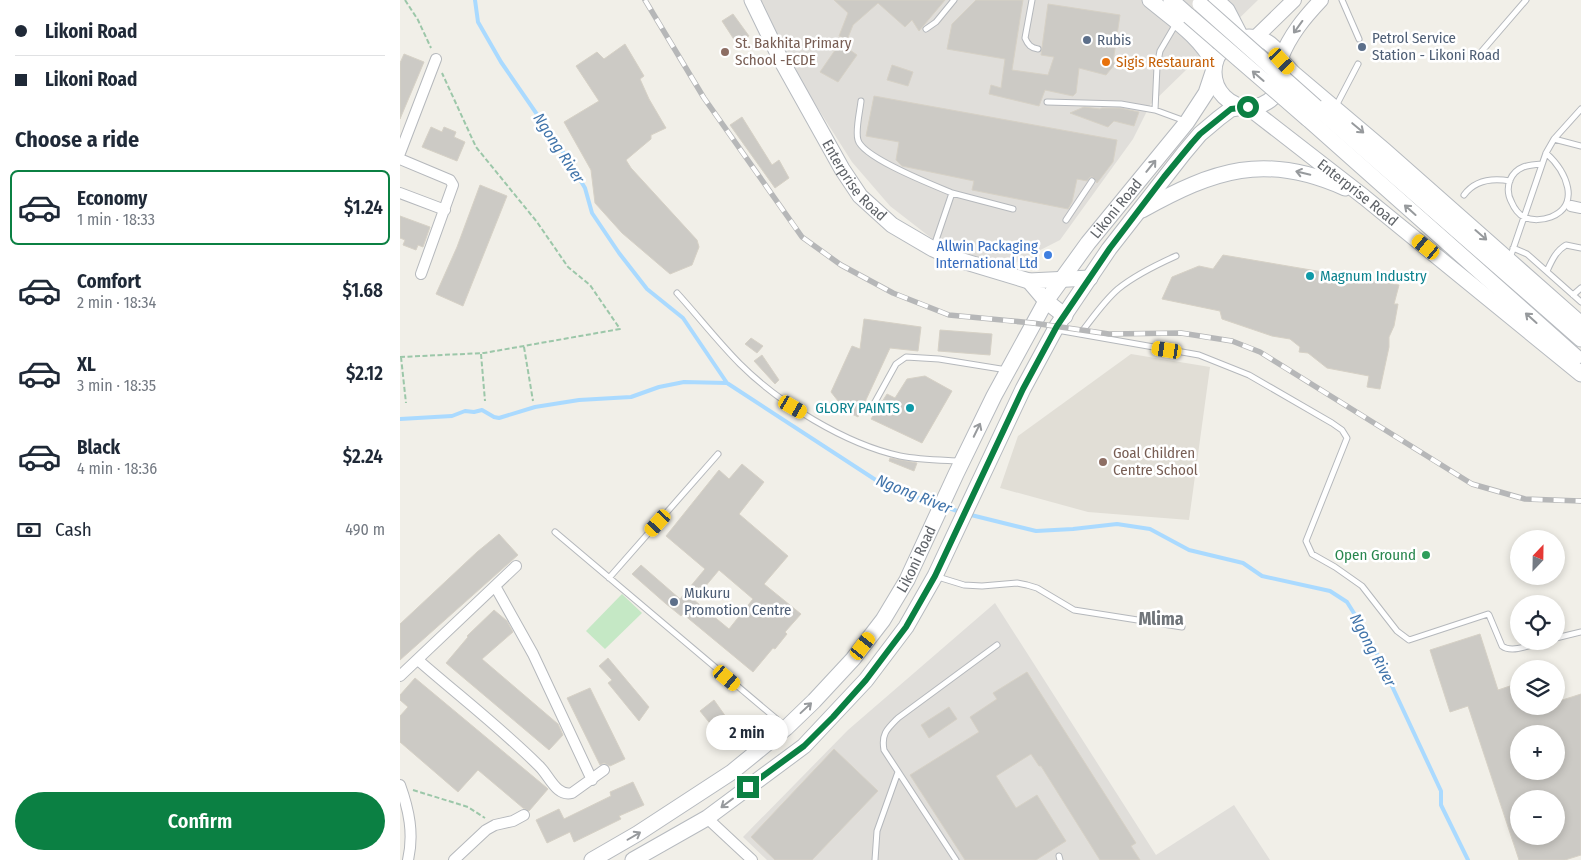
<!DOCTYPE html>
<html lang="en">
<head>
<meta charset="utf-8">
<style>
	:root { --surface:#fff; --page:#f2f2f3; --text:#1f2937; --muted:#747a83; --line:#e0e1e3; --accent:#0b8043 }
	body { margin:0; font-family:"Fira Sans Condensed",sans-serif; background:var(--page); color:var(--text); height:100vh; display:flex; flex-direction:column; font-size:19px; white-space:nowrap }
	* { box-sizing:border-box; margin:0 }
	p { font-size:16px; color:var(--muted) }
	.icon { flex:none; width:28px; height:28px; fill:none; stroke:currentColor; stroke-width:2; stroke-linecap:round; stroke-linejoin:round }
	.map { position:relative; flex:1; overflow:hidden }
	.panel { display:flex; flex-direction:column; background:var(--surface); width:400px }
	.panel>* { flex:none }
	.banner { display:grid; align-content:center; height:110px; padding:0 15px; background:var(--surface) }
	.needle { width:32px; rotate:22deg }
	.buttons { position:absolute; left:1110px; top:530px; display:grid; gap:10px }
	.buttons a { display:grid; place-items:center; width:55px; height:55px; border-radius:50%; background:var(--surface); box-shadow:0 2px 8px #0003; font-size:25px }
	.end { position:absolute; width:22px; height:22px; margin:-11px; border:6px solid #0b8043; background:#fff; box-shadow:0 0 0 2px #fff }
	.from { border-radius:50% }
	.bubble { position:absolute; height:35px; border-radius:18px; background:var(--surface); box-shadow:0 2px 8px #0003; font-size:16px; font-weight:600; line-height:35px; text-align:center }
	.car { position:absolute; width:15px; height:30px; margin:-15px -8px; border-radius:6px; box-shadow:0 0 4px 1px #0007; background:linear-gradient(#f5c518 24%,#345 0 40%,#f5c518 0 76%,#345 0 86%,#f5c518 0) }
	.banner b { display:flex; align-items:center; gap:18px; height:48px; font-size:19px }
	.banner b+b { border-top:1px solid var(--line) }
	.banner i { width:12px; height:12px; background:var(--text) }
	ul { padding:0; list-style:none }
	li { display:flex; align-items:center; gap:15px; height:75px; margin:0 10px 8px; padding:0 5px; border:2px solid transparent; border-radius:8px }
	li div { flex:1 }
	li b { display:block; font-size:19px }
	li em { font-style:normal; font-weight:600 }
	li.selected { border-color:var(--accent) }
	li>.icon { width:45px; height:45px; stroke-width:1.5 }
	h2 { padding:0 15px; font-size:22px; line-height:60px }
	.pay { display:flex; align-items:center; gap:12px; height:55px; padding:0 15px; font-size:19px }
	.pay p { margin-inline-start:auto }
	.primary-button { display:flex; gap:10px; margin-top:auto; padding:10px 15px }
	.primary-button a { flex:1; height:58px; border-radius:30px; background:var(--accent); color:#fff; font-size:20px; font-weight:600; line-height:58px; text-align:center }
	main { display:flex; flex:1; min-height:0 }
	.map>svg:first-child { display:block }
	.industrial { fill:#e0deda }
	.education { fill:#e1ded6 }
	.green { fill:#c5e8c5 }
	.lines { fill:none; stroke-linecap:round; stroke-linejoin:round }
	.stream { stroke:#aadaff; stroke-width:4 }
	.building { fill:#cccac5; stroke:#d6d1c6; fill-rule:evenodd }
	.service-casing { stroke:#b5b8bc; stroke-width:7 }
	.minor-casing { stroke:#b5b8bc; stroke-width:12 }
	.tertiary-casing { stroke:#b5b8bc; stroke-width:16 }
	.secondary-casing { stroke:#b6babf; stroke-width:17 }
	.path { stroke:#9cc7a9; stroke-width:2; stroke-dasharray:5 2.5; stroke-linecap:butt }
	.service { stroke:#fff; stroke-width:5 }
	.minor { stroke:#fff; stroke-width:10 }
	.tertiary { stroke:#fff; stroke-width:14 }
	.secondary { stroke:#fff; stroke-width:15 }
	.rail-casing { stroke:#b6b7b8; stroke-width:5.5 }
	.rail { stroke:#fff; stroke-width:4; stroke-dasharray:11; stroke-linecap:butt }
	.secondary-bridge-casing { stroke:#b6babf; stroke-width:17; stroke-linecap:butt }
	.secondary-bridge { stroke:#fff; stroke-width:15 }
	.oneway { stroke:#979a9d }
	.route { stroke:#0b8043; stroke-width:6 }
	.service-dot { fill:#5c6f8a; stroke:#fff; stroke-width:2 }
	.education-dot { fill:#8d6e63; stroke:#fff; stroke-width:2 }
	.food-dot { fill:#e8710a; stroke:#fff; stroke-width:2 }
	.shop-dot { fill:#3f7fe0; stroke:#fff; stroke-width:2 }
	.culture-dot { fill:#0f9aa8; stroke:#fff; stroke-width:2 }
	.leisure-dot { fill:#2e9e5b; stroke:#fff; stroke-width:2 }
	.labels { text-anchor:middle; dominant-baseline:central; stroke-width:5; stroke-linejoin:round; paint-order:stroke }
	.service-label { font-size:15px; fill:#4e5e75; stroke:#fff; text-anchor:start }
	.education-label { font-size:15px; fill:#785e54; stroke:#fff; text-anchor:start }
	.food-label { font-size:15px; fill:#c56008; stroke:#fff; text-anchor:start }
	.street-label { font-size:15px; fill:#5f6368; stroke:#fff }
	.shop-label { font-size:15px; fill:#366cbe; stroke:#fff; text-anchor:end }
	.culture-label { font-size:15px; fill:#0d838f; stroke:#fff; text-anchor:start }
	.leisure-label { font-size:15px; fill:#27864d; stroke:#fff; text-anchor:end }
	.water-label { font-size:16px; font-style:italic; fill:#4174aa; stroke:#fff }
	.quarter-label { font-size:18px; font-weight:bold; fill:#70757a; stroke:#fff }
</style>
</head>
<body>
<main>
<section class="panel">
<div class="banner">
<b><i class="from"></i>Likoni Road</b>
<b><i></i>Likoni Road</b>
</div>
<h2>Choose a ride</h2>
<ul>
<li class="selected"><svg class="icon" aria-label="car" viewBox="0 0 24 24"><path d="M5 17H2v-5l4-1 3-4h7l3 4 3 1v5h-3M9 17h6M6 11h13"/><circle cx="7" cy="17" r="2"/><circle cx="17" cy="17" r="2"/></svg><div><b>Economy</b><p>1 min · 18:33</p></div><em>$1.24</em></li>
<li><svg class="icon" aria-label="car" viewBox="0 0 24 24"><path d="M5 17H2v-5l4-1 3-4h7l3 4 3 1v5h-3M9 17h6M6 11h13"/><circle cx="7" cy="17" r="2"/><circle cx="17" cy="17" r="2"/></svg><div><b>Comfort</b><p>2 min · 18:34</p></div><em>$1.68</em></li>
<li><svg class="icon" aria-label="car" viewBox="0 0 24 24"><path d="M5 17H2v-5l4-1 3-4h7l3 4 3 1v5h-3M9 17h6M6 11h13"/><circle cx="7" cy="17" r="2"/><circle cx="17" cy="17" r="2"/></svg><div><b>XL</b><p>3 min · 18:35</p></div><em>$2.12</em></li>
<li><svg class="icon" aria-label="car" viewBox="0 0 24 24"><path d="M5 17H2v-5l4-1 3-4h7l3 4 3 1v5h-3M9 17h6M6 11h13"/><circle cx="7" cy="17" r="2"/><circle cx="17" cy="17" r="2"/></svg><div><b>Black</b><p>4 min · 18:36</p></div><em>$2.24</em></li>
</ul>
<div class="pay"><svg class="icon" aria-label="cash" viewBox="0 0 24 24"><path d="M3 7h18v10H3z"/><circle cx="12" cy="12" r="2"/></svg>Cash<p>490 m</p></div>
<div class="primary-button"><a>Confirm</a></div>
</section>
<div class="map">
<svg width="1181" height="860" viewBox="0 0 1181 860">
	<rect width="100%" height="100%" fill="#f1efe8"/>
	<path class="industrial" d="M349 0H858L750 105 733 139 660 240 607 267 539 244 490 206 452 162Z
		M595 603 756 855 834 805 870 860H367L343 837 448 730Z"/>
	<path class="education" d="M731 354 810 367 789 520 688 512 600 488 618 436Z"/>
	<path class="green" d="M222 594 242 613 205 649 186 631Z"/>
	<g class="lines">
		<path class="stream" d="M75 0 78 22 101 62 165 155 185 188 192 213 219 253 247 289 283 318 327 383 485 486 539 505
			M0 419 52 416 65 411 74 412 82 410 94 417 99 418 135 407 179 400 231 397 259 387 284 382 327 383
			M546 507 560 512
			M567 514 636 531 673 529 717 524 750 529 789 550 843 563 862 576 930 591 947 602 970 639 1041 791V805L1068 860"/>
	</g>
	<path class="building" d="M434 0H545L519 31 512 20 505 27 478 3 453 25 447 40 439 36 448 13Z
		M576 0H623L612 70 648 75 654 57 641 55 648 4 720 15 713 62 715 64 706 75 679 68 676 93 673 96 645 90 639 106 589 94 591 85 601 88 605 59 547 49 552 24Z
		M333 14 349 36 335 41 322 21Z
		M440 43 457 55 438 82 420 72Z
		M225 44 244 76 240 79 249 99 266 128 251 135V139L226 160 231 168 297 240 299 247 292 265 270 274 222 233 195 203 191 170 164 122 199 101 176 66 197 52 204 59Z
		M4 54 24 62 0 119V63Z
		M492 65 513 72 508 86 487 80Z
		M474 96 717 140 713 162 697 183 693 177H690L687 181 677 179 672 202 668 209 572 190 574 181 502 166 496 160 499 142 466 136Z
		M684 107 700 109 702 108H720L739 112 734 126 714 121 708 127 670 113Z
		M342 117 372 165 379 160 389 178 375 188 330 125Z
		M31 127 42 132 44 127 56 132 54 137 65 142 57 161 22 147Z
		M80 185 107 196 63 306 36 294 57 247Z
		M0 216 30 227 23 247 18 245 16 250 3 245 5 240 0 238Z
		M823 255 999 285 994 304H998L994 326 989 337V347L980 389 967 387 969 376 927 368 908 353 899 352 900 347 890 339 872 336 822 319 820 311 762 299 772 277 799 266 813 269Z
		M464 319 521 327 518 351 490 348 458 417 446 411 431 392 452 346 460 349Z
		M540 330 592 334 590 355 538 351Z
		M351 338 363 346 357 353 345 344Z
		M362 355 379 380 375 384 354 361Z
		M525 376 552 391 522 443 471 419 487 394 495 398 507 379Z
		M490 458 517 463 514 471 489 461Z
		M342 464 364 482 339 514 388 556 364 584 401 614 385 632 387 634 375 649 373 648 353 672 283 614 281 616 265 603 232 574 241 565 280 599 305 569 266 536 319 470 329 479ZM319 570 353 599 329 629 294 600Z
		M99 534 118 555 0 660V624L77 552Z
		M94 610 107 621 113 632 82 659 158 724 163 735 149 750 46 663 68 637 67 636Z
		M1080 634 1098 690 1119 683V706H1156V702L1181 694V855L1165 860H1119L1068 706 1050 712 1030 650ZM1119 734H1156V771H1119ZM1119 799H1156V836H1119Z
		M208 658 249 707 239 721 208 683 212 680 199 666Z
		M627 672 736 843 731 846 740 860H700L641 766H639L631 754 596 776 616 808 637 795 666 841 636 860H565L510 775 579 732 570 717 597 699 593 693Z
		M15 678 147 788 148 789 129 811 123 808 78 770 58 792 0 742V716L8 707 0 700V695Z
		M190 688 225 759 210 766 204 763 200 765 167 698Z
		M314 700 331 724 317 732 300 711Z
		M549 707 557 719 529 738 521 725Z
		M434 749 478 791 412 860H375L351 837Z
		M233 782 244 805 219 816 221 819 174 842 170 832 147 843 136 820 159 809 164 819 211 796 210 792Z"/>
	<g class="lines">
		<defs>
			<path id="service" d="M632 0 625 38C628 45 631 48 638 49
				M942 0 959 39
				M526 29 536 22 554 0
				M1082 51 1126 0
				M461 101C460 111 455 131 458 140 463 158 533 185 552 193L534 246
				M647 102 721 104 755 110 785 121
				M936 106 958 64
				M755 110 757 66 760 51 777 22
				M1154 139 1181 146
				M1142 164C1128 165 1116 166 1110 180 1107 188 1108 196 1112 203 1114 208 1119 215 1124 217 1132 221 1143 220 1151 217 1181 205 1167 172 1146 153
				M552 193 613 209
				M1064 195C1075 180 1093 178 1110 181
				M666 220 692 181
				M1113 248 1127 254 1181 302
				M1110 258 1146 153 1154 139 1181 109
				M1147 271C1152 260 1156 251 1166 245L1181 248
				M277 293C298 316 318 342 340 364 379 403 445 444 500 456 520 460 540 460 560 461
				M1173 295 1181 288
				M657 330 799 355 849 375 932 423 942 430 947 438 906 541 912 554 935 567 962 586 997 631 1009 640 1088 614 1089 615 1102 646C1112 654 1133 644 1144 641
				M680 334C692 319 703 302 718 289 735 275 756 265 776 256
				M475 402 496 364 506 357 539 359 607 370
				M155 532 386 727
				M538 577 564 585 582 586 617 583 627 585 637 588 674 610 782 627
				M209 578 318 454
				M1156 638 1181 632
				M659 856 660 860
				M475 860 477 831 498 772
				M556 860 484 750C481 734 487 729 498 718L597 645"/>
			<path id="minor" d="M0 153 36 59
				M0 159 50 180 53 185 21 274
				M0 193 45 210
				M1171 206 1181 208
				M95 586 133 654 192 780
				M18 660C58 695 101 728 139 766 149 775 156 797 172 793L204 770
				M0 676 116 566
				M0 785C9 810 14 834 8 860
				M307 818 352 860
				M54 860 86 830 95 825 113 821 124 815"/>
			<path id="tertiary" d="M856 37 894 0
				M881 58C890 35 904 18 921 0"/>
			<g id="secondary">
				<path id="s1" d="M352 0 380 58 442 169 460 196 492 225 533 249 553 258 629 281"/>
				<path d="M750 0C774 20 800 36 814 64"/>
				<path d="M771 0 789 16"/>
				<path d="M816 0 827 10 841 37"/>
				<circle cx="849" cy="72" r="35"/>
				<path d="M882 61 893 73 984 150 1181 324"/>
				<path id="s2" d="M848 107 964 197 1181 374"/>
				<path d="M916 107 1181 339"/>
				<path d="M908 119 1176 357"/>
				<path d="M742 210C814 170 865 152 945 188"/>
				<path d="M665 316 646 301 629 281 690 278"/>
				<path id="s3" d="M192 860 237 834 332 772 386 728 414 701 453 659 483 620 507 580 556 474 594 396 646 301 688 243 787 122 806 93 813 72"/>
				<path d="M233 860 307 818 404 746 466 680 506 627 535 576 623 389 657 326 709 249 784 153 800 134 819 118 831 109 843 107"/>
			</g>
		</defs>
		<use href="#service" class="service-casing"/>
		<use href="#minor" class="minor-casing"/>
		<use href="#tertiary" class="tertiary-casing"/>
		<use href="#secondary" class="secondary-casing"/>
		<path class="path" d="M5 0 18 20 31 48
			M124 347 133 401
			M81 354 85 401
			M0 357 84 353 220 329 190 285 168 267 137 222 76 147 42 73
			M1 357 6 403
			M13 790 68 807 85 818"/>
		<use href="#service" class="service"/>
		<use href="#minor" class="minor"/>
		<use href="#tertiary" class="tertiary"/>
		<use href="#secondary" class="secondary"/>
		<defs>
			<path id="rail" d="M245 0 304 98 402 237 441 265 493 293 549 315 633 323 709 334 781 333 832 341 860 352 1072 484 1125 499 1181 501"/>
		</defs>
		<use href="#rail" class="rail-casing"/>
		<use href="#rail" class="rail"/>
		<defs>
			<path id="secondary-bridge" d="M800 4 916 107
				M789 16 908 119"/>
		</defs>
		<use href="#secondary-bridge" class="secondary-bridge-casing"/>
		<use href="#secondary-bridge" class="secondary-bridge"/>
	</g>
	<defs><path id="oneway-shaft" d="M-6 0H5M1.5-3L5.5 0L1.5 3" fill="none" stroke-width="1.6" stroke-linecap="round" stroke-linejoin="round" transform="scale(1.25)"/></defs>
	<g class="oneway">
		<use href="#oneway-shaft" transform="translate(898 27) rotate(126)"/>
		<use href="#oneway-shaft" transform="translate(858 76) rotate(-139)"/>
		<use href="#oneway-shaft" transform="translate(958 128) rotate(40)"/>
		<use href="#oneway-shaft" transform="translate(751 166) rotate(-51)"/>
		<use href="#oneway-shaft" transform="translate(903 173) rotate(-167)"/>
		<use href="#oneway-shaft" transform="translate(1010 210) rotate(-138)"/>
		<use href="#oneway-shaft" transform="translate(1081 235) rotate(41)"/>
		<use href="#oneway-shaft" transform="translate(1131 318) rotate(-138)"/>
		<use href="#oneway-shaft" transform="translate(577 430) rotate(-64)"/>
		<use href="#oneway-shaft" transform="translate(406 708) rotate(-43)"/>
		<use href="#oneway-shaft" transform="translate(327 803) rotate(143)"/>
		<use href="#oneway-shaft" transform="translate(234 836) rotate(-30)"/>
	</g>
	<g class="lines">
		<path class="route" d="M348 787 404 746 433 717 466 680 506 627 535 576 623 389 657 326 710 248 764 177 792 143 800 134 831 109 848 107"/>
	</g>
	<g class="service-dot">
		<circle cx="687" cy="40" r="5"/>
		<circle cx="962" cy="47" r="5"/>
		<circle cx="274" cy="602" r="5"/>
	</g>
	<g class="education-dot">
		<circle cx="325" cy="52" r="5"/>
		<circle cx="703" cy="462" r="5"/>
	</g>
	<circle class="food-dot" cx="706" cy="62" r="5"/>
	<circle class="shop-dot" cx="648" cy="255" r="5"/>
	<g class="culture-dot">
		<circle cx="910" cy="276" r="5"/>
		<circle cx="510" cy="408" r="5"/>
	</g>
	<circle class="leisure-dot" cx="1026" cy="555" r="5"/>
	<g class="labels">
		<g class="service-label">
			<text x="972" y="38">Petrol Service<tspan x="972" dy="17">Station - Likoni Road</tspan></text>
			<text x="697" y="40">Rubis</text>
			<text x="284" y="593">Mukuru<tspan x="284" dy="17">Promotion Centre</tspan></text>
		</g>
		<g class="education-label">
			<text x="335" y="43">St. Bakhita Primary<tspan x="335" dy="17">School -ECDE</tspan></text>
			<text x="713" y="453">Goal Children<tspan x="713" dy="17">Centre School</tspan></text>
		</g>
		<g class="food-label">
			<text x="716" y="62">Sigis Restaurant</text>
		</g>
		<g class="street-label">
			<text stroke="none"><textPath href="#s1" startOffset="208">Enterprise Road</textPath></text>
			<text stroke="none"><textPath href="#s2" startOffset="139">Enterprise Road</textPath></text>
			<text stroke="none"><textPath href="#s3" startOffset="855">Likoni Road</textPath></text>
			<text stroke="none"><textPath href="#s3" startOffset="450">Likoni Road</textPath></text>
		</g>
		<g class="shop-label">
			<text x="638" y="246">Allwin Packaging<tspan x="638" dy="17">International Ltd</tspan></text>
		</g>
		<g class="culture-label">
			<text x="920" y="276">Magnum Industry</text>
			<text x="500" y="408" text-anchor="end">GLORY PAINTS</text>
		</g>
		<g class="leisure-label">
			<text x="1016" y="555">Open Ground</text>
		</g>
		<g class="water-label">
			<text transform="translate(159 148) rotate(57)">Ngong River</text>
			<text transform="translate(514 494) rotate(22)">Ngong River</text>
			<text transform="translate(973 650) rotate(62)">Ngong River</text>
		</g>
		<g class="quarter-label">
			<text x="761" y="619">Mlima</text>
		</g>
	</g>
</svg>
<div class="buttons">
<a><svg class="needle" viewBox="-14 -14 28 28"><path d="M0-13l5 13h-10z" fill="#e53935"/><path d="M0 13l5-13h-10z" fill="#747a83"/></svg></a>
<a><svg class="icon" aria-label="locate" viewBox="0 0 24 24"><circle cx="12" cy="12" r="6"/><path d="M12 2v4M12 18v4M2 12h4M18 12h4"/></svg></a>
<a><svg class="icon" aria-label="layers" viewBox="0 0 24 24"><path d="M12 4l9 5-9 5-9-5zM3 14l9 5 9-5"/></svg></a>
<a>+</a>
<a>−</a>
</div>
<i class="end from" style="left:848px;top:107px"></i>
<i class="end" style="left:348px;top:787px"></i>
<div class="bubble" style="left:306px;top:715px;width:82px">2 min</div>
<i class="car" style="left:882px;top:61px;rotate:137deg"></i>
<i class="car" style="left:1026px;top:247px;rotate:309deg"></i>
<i class="car" style="left:767px;top:350px;rotate:279deg"></i>
<i class="car" style="left:393px;top:407px;rotate:120deg"></i>
<i class="car" style="left:258px;top:523px;rotate:222deg"></i>
<i class="car" style="left:463px;top:646px;rotate:37deg"></i>
<i class="car" style="left:327px;top:678px;rotate:130deg"></i>
</div>
</main>
</body>
</html>
